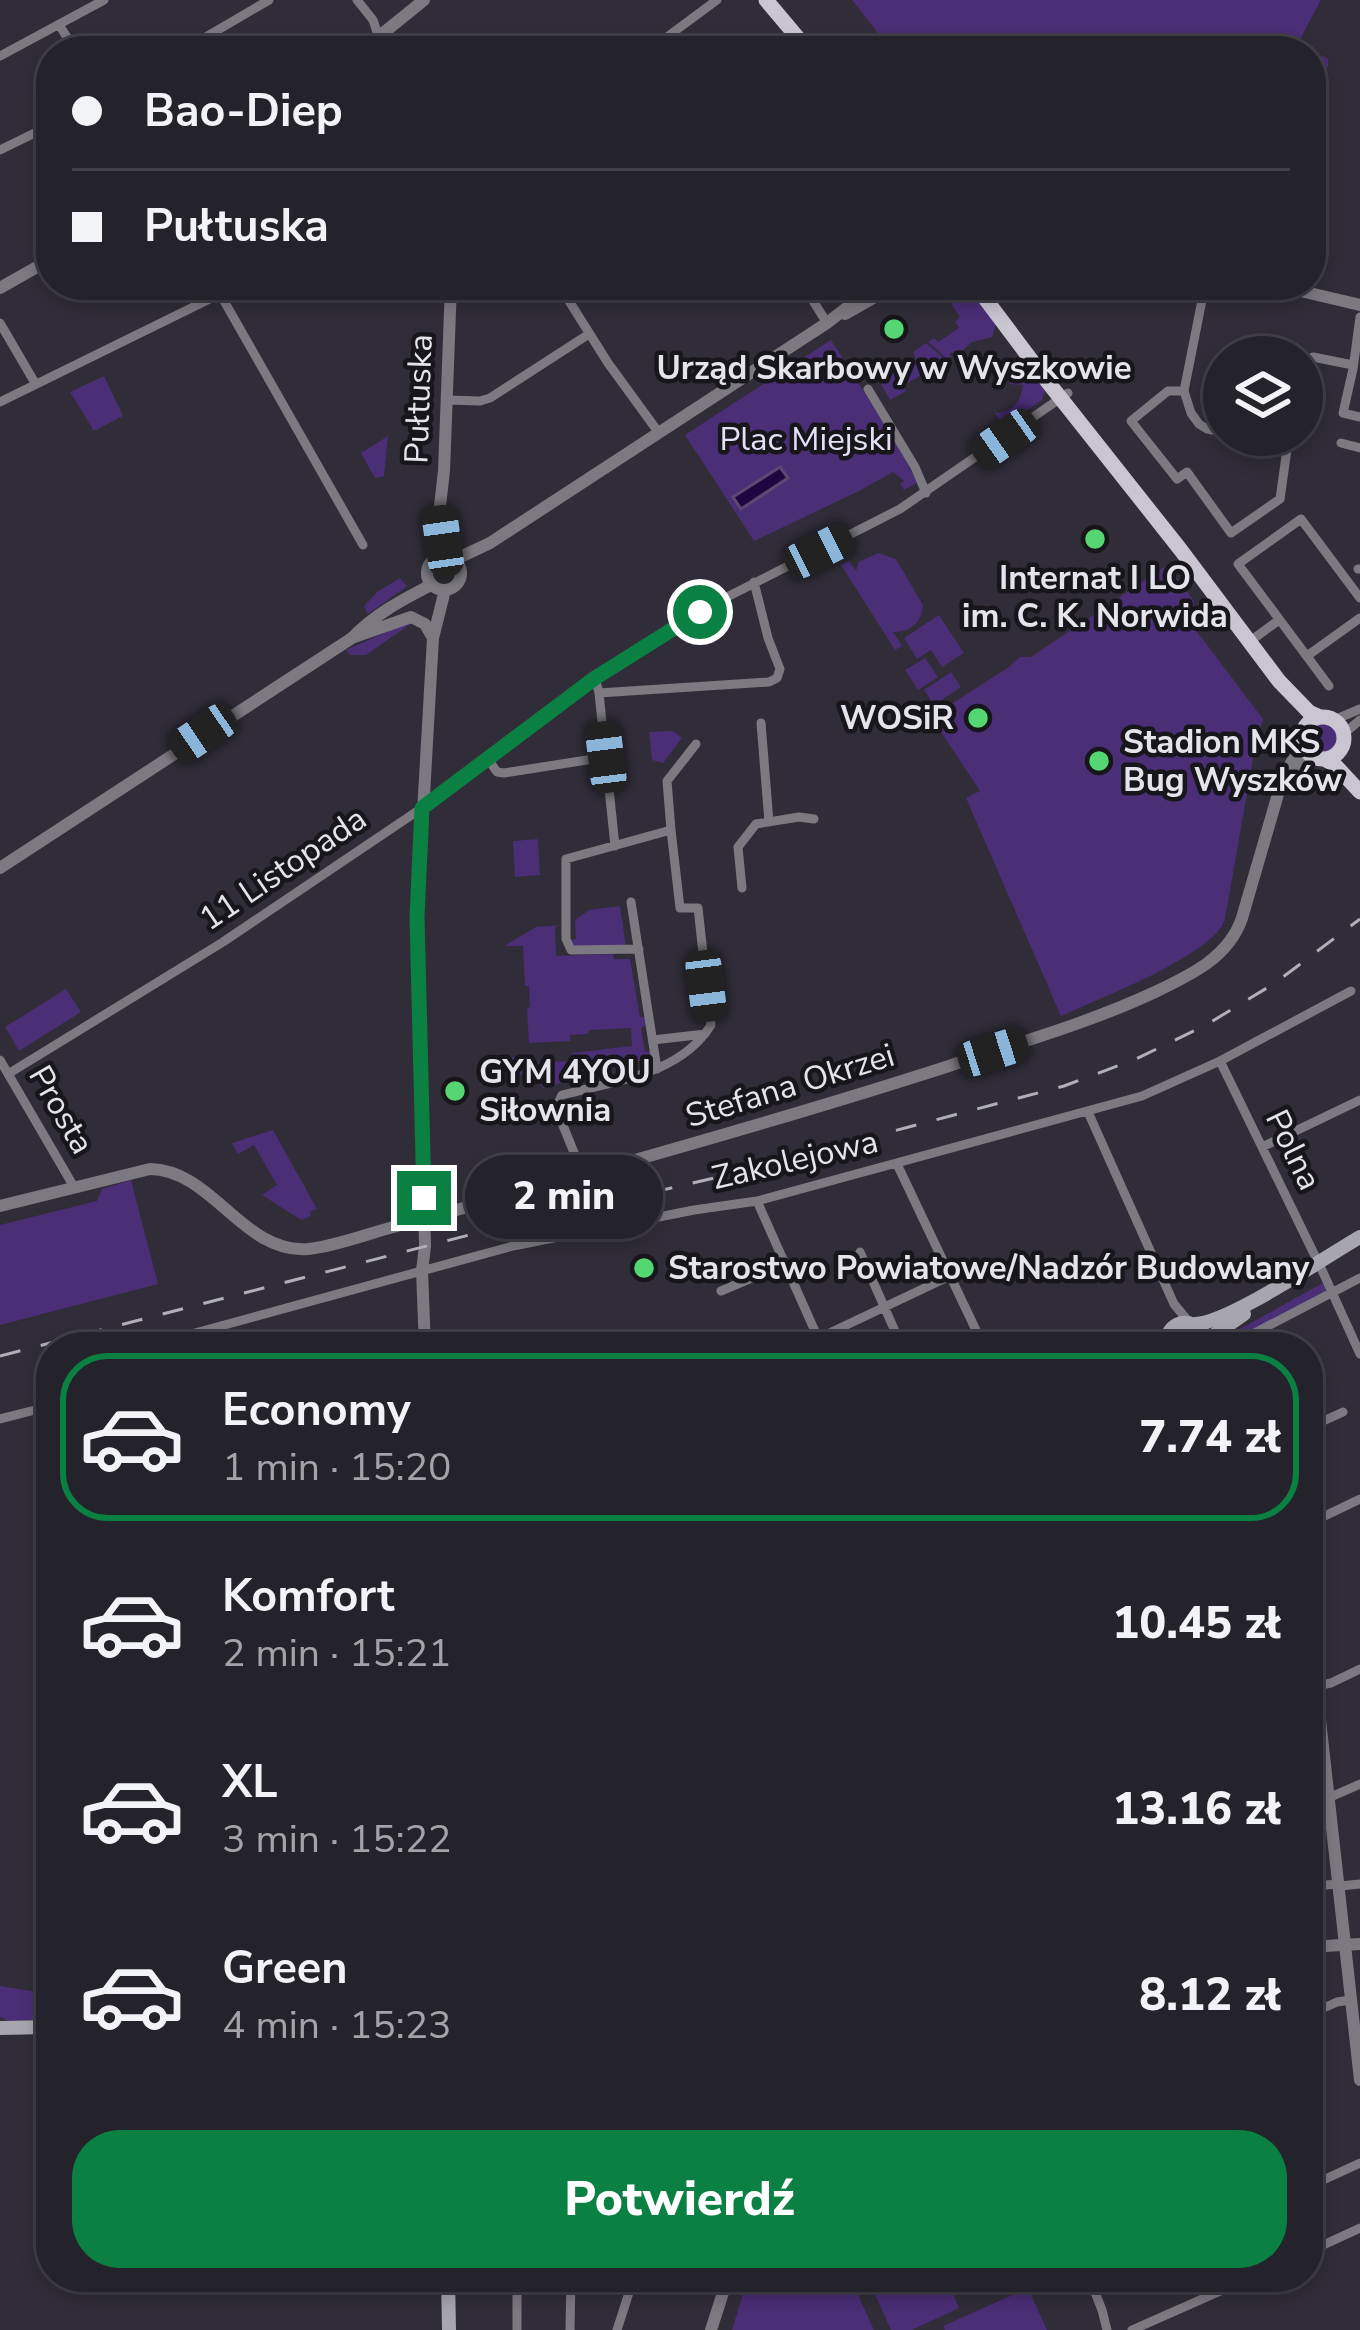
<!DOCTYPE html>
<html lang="pl">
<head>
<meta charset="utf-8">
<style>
	:root { --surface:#24222a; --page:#302f36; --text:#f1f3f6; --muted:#a3a4a8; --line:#413f47; --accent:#0b8043 }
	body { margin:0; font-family:"Nunito Sans",sans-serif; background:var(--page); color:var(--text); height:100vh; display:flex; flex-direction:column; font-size:45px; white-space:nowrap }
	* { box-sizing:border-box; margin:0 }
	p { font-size:39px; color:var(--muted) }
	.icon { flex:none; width:66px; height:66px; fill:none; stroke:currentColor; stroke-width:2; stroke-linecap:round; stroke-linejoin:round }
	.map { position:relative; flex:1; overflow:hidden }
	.drawer { position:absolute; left:36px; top:1332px; width:1287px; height:960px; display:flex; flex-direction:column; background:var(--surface); border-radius:48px; box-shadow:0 6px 18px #0003,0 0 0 3px var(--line) }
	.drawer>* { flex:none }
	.top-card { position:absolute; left:36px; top:36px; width:1290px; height:264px; border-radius:48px; box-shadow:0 6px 18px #0003,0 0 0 3px var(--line); display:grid; align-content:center; height:264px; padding:0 36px; background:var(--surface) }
	.fabs { position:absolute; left:1203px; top:336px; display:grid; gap:24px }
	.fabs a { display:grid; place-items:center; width:120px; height:120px; border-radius:50%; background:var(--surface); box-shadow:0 6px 18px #0003,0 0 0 3px var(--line); font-size:60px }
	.end { position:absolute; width:54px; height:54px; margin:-27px; border:15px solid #0b8043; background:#fff; box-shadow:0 0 0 6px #fff }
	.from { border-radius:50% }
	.bubble { position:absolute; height:84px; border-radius:42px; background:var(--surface); box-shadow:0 6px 18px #0003,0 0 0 3px var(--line); font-size:39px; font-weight:800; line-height:84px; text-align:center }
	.car { position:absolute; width:36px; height:72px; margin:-36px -18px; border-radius:15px; box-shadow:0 0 9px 3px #0007; background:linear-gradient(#222 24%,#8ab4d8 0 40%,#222 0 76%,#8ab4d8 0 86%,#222 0) }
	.top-card b { display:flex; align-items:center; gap:42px; height:114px; font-size:45px }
	.top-card b+b { border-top:3px solid var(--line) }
	.top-card i { width:30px; height:30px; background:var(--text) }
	ul { padding:21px 0 0; list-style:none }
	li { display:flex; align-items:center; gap:36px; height:168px; margin:0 24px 18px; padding:0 12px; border:6px solid transparent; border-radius:48px }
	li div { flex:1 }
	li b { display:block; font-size:45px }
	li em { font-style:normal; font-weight:800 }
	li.selected { border-color:var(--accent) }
	li>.icon { width:108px; height:108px; stroke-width:1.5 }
	.cta { display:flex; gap:24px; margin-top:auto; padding:24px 36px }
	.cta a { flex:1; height:138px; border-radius:48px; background:var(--accent); color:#fff; font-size:48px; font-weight:800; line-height:138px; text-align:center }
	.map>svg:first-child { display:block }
	.green { fill:#4a2e76 }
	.water { fill:#210540; stroke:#5c4873; stroke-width:3 }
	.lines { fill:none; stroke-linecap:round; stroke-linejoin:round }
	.minor { stroke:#7c7a80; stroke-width:9 }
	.tertiary { stroke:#7c7a80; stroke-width:12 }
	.secondary { stroke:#a7a5ae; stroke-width:14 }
	.primary { stroke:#c9c6d2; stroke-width:15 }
	.rail { stroke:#b0aeb6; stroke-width:3; stroke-dasharray:21 21; stroke-linecap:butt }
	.route { stroke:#0b8043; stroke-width:15 }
	.poi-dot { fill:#54d672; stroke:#17161b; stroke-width:4.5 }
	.labels { text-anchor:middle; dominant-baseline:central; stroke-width:9; stroke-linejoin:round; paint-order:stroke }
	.poi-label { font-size:33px; font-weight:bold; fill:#e5e3eb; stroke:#17161b; text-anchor:start }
	.street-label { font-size:33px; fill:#e5e3eb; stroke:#17161b }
	.park-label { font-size:33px; fill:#e6e0f7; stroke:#17161b }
</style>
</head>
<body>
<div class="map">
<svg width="1360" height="2330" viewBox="0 0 1360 2330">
	<rect width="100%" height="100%" fill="#302d38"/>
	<path class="green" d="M852 0H1321L1298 43 1328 59V66L1311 107V51H886L889 47Z
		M914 285H967L996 324 992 337 972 342 956 356 951 352 949 354 951 357 947 359 928 342 934 338 938 342 959 328 955 322 960 317 948 299 942 303V295L915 289 913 295 908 294 906 290Z
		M831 340 901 450 917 483 904 490 900 484 904 481 893 472 857 492 754 541 685 435Z
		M926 343 946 360 903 386 906 391 890 400 873 370 893 358 901 368 916 358 913 352Z
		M1031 370 1045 390 1042 400 1003 427 993 409 997 413C1014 411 1021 401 1023 385L1009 384Z
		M104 376 123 416 94 431 70 392Z
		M388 436 384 476 375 478 361 453Z
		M878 553 896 559 923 605C922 623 910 632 893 632L902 646 895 650 841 565 849 561 856 571 859 562Z
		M1167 565 1194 601 1192 625 1263 719 1255 748 1225 919C1216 954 1096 1000 1061 1016L966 798 980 791 931 717 1009 667 1020 657H1031Z
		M400 578 407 586 368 614 364 606 377 592Z
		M939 615 964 653 942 667 931 650 917 659 904 638Z
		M412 623 366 655H350L346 650 402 625Z
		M925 658 938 677 918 690 905 670Z
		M951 672 961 687 934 705 924 690Z
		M1309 738a14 14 0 1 1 28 0a14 14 0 1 1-28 0Z
		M673 731 682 738 663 763 652 760 649 732Z
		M538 839 540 875 515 877 513 841Z
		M620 906 626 948 576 949 570 940 576 939 575 920 589 910Z
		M563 925 555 927 556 956 613 954 614 959H630L640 1017H647L648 1024 641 1028 645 1052 651 1051V1060L646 1068 643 1060 543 1088 534 1074 520 1075 511 1071 510 1057H527L528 1063 571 1061 572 1053 632 1046 631 1028 589 1030 588 1034 570 1035V1041L529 1043 527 1008 530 1007 529 986H525L523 946H504L536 927Z
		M66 989 81 1012 19 1051 5 1027Z
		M273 1130 317 1209 310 1212 311 1216 301 1220 262 1195 277 1185 254 1145 238 1154 232 1143Z
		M131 1180 158 1284 0 1325V1225L97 1201 102 1189Z
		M1323 1283 1326 1288 1324 1294 1223 1344 1227 1336Z
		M0 1986 51 1994V1999L39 2001V2007H46L47 2014H51V2019L9 2021 0 2017Z
		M748 2277H850L874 2330H732Z
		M867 2277H946L959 2308 912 2330H891Z
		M1028 2288 1047 2330H945L943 2326Z"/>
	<path class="water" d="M780 467 788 478 741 509 733 497Z"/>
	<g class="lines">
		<path class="minor" d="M357 0 373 20 379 38
			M59 25 76 51
			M182 51 269 0
			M648 51 717 0
			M0 56 104 0
			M0 150 51 125
			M215 285 363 545
			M559 285 608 363 659 433
			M803 285 827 323
			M1205 285 1184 391 1191 413 1199 424 1207 429 1224 432
			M1360 317 1353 369 1343 413 1360 417
			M0 323 35 383
			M1302 370 1304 360 1313 357 1353 365
			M868 389 915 467 926 493
			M1184 391H1168L1131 421 1177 479 1187 472 1231 533 1280 499 1289 435
			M447 400 480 401 490 398 589 334
			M0 402 238 285
			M1241 435 1287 443
			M1341 443 1360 448
			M1358 569H1360
			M1249 642 1279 620
			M1307 656 1360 618
			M595 678 599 693 615 846
			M1329 686 1238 564 1301 519 1360 598
			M599 693 769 682 777 678 780 669 768 638 754 582
			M1334 720 1360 709
			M761 723 769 822
			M1344 739 1347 731 1360 720
			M488 759 497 772 504 773 606 757
			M671 830 667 781 696 744
			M742 888 738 847 756 824 799 817 814 819
			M631 902 657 1069
			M653 1040 705 1034
			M0 1060 74 1187
			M1220 1061 1318 1262
			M8 1074 223 942 422 808 625 657 729 596 900 509 1068 393
			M1088 1112 1174 1304 1189 1322
			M1262 1147 1360 1100
			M897 1164 984 1347
			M583 1175 556 1108 562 1095C614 1081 680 1075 711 1025L698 908H680L671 830 566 859V939L571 950 639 949
			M757 1201 822 1347
			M860 1252 902 1347
			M1321 1268 1360 1354
			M721 1291 785 1264
			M1247 1337 1360 1278
			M164 1347 184 1336 513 1246 694 1210 757 1201 1142 1096 1220 1061 1351 991
			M800 1347 950 1276
			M0 1419 51 1406
			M1308 1428 1343 1412
			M1308 1524 1360 1499
			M1316 1686 1331 1683 1360 1669
			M1308 1807 1360 1784
			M1340 1886 1360 1884
			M1308 1893 1325 1885 1339 1884
			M1308 2015 1337 2002 1351 2000
			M1308 2187 1360 2163
			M1308 2252 1360 2228
			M1089 2277 1102 2310 1107 2330
			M517 2330V2277
			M570 2330 571 2277
			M617 2330 634 2277
			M1132 2330 1252 2277"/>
		<path class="tertiary" d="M361 51 424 0
			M1275 285 1360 305
			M0 288 51 259
			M845 314 896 285
			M427 573a17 17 0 1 1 34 0a17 17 0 1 1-34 0Z
			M437 558 436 541 444 471 451 285
			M454 560 490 543 827 323 876 285
			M354 637 411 617 425 624 433 638
			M1289 779 1306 761 1316 758
			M0 868 352 638C375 614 402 600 431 585
			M0 1206 150 1169C213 1170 243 1254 308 1249 337 1246 369 1233 397 1226 453 1211 508 1196 564 1180 693 1144 822 1107 949 1066 1018 1043 1089 1023 1155 992 1191 975 1229 957 1242 918L1283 777 1303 742
			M425 1347 422 1271 425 1246 417 917 433 638 445 590
			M1308 1643 1319 1711 1360 2080
			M1308 1947 1360 1944
			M711 2330 728 2277"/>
		<path class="secondary" d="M1195 1324C1229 1323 1325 1257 1360 1237
			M1206 1344 1214 1335 1244 1314
			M1166 1347C1165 1325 1185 1315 1202 1330
			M0 2028 51 2027
			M448 2277 449 2330"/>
		<path class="primary" d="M766 0 809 51
			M975 285 1047 381 1180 549 1279 681 1309 712 1320 717
			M1302 738a21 21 0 1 1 42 0a21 21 0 1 1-42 0Z
			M1324 759 1334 764 1360 792"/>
		<path class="rail" d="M0 1356 473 1234 723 1176 1064 1086 1136 1059 1206 1025 1275 983 1360 919"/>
	</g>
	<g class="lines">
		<path class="route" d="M424 1198 417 917 422 808 595 678 700 612"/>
	</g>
	<g class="poi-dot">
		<circle cx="894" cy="329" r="12"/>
		<circle cx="1095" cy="539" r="12"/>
		<circle cx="978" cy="718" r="12"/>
		<circle cx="1099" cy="761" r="12"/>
		<circle cx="455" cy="1091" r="12"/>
		<circle cx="644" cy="1268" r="12"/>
	</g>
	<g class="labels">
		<g class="poi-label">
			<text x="894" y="368" text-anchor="middle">Urząd Skarbowy w Wyszkowie</text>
			<text x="1095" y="578" text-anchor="middle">Internat I LO<tspan x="1095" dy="38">im. C. K. Norwida</tspan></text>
			<text x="954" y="718" text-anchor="end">WOSiR</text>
			<text x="1123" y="742">Stadion MKS<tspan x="1123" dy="38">Bug Wyszków</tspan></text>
			<text x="479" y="1072">GYM 4YOU<tspan x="479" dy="38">Siłownia</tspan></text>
			<text x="668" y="1268">Starostwo Powiatowe/Nadzór Budowlany</text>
		</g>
		<g class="street-label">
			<text transform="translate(419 399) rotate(-88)">Pułtuska</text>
			<text transform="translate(283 869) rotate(-34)">11 Listopada</text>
			<text transform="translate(790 1086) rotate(-17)">Stefana Okrzei</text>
			<text transform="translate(61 1110) rotate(60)">Prosta</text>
			<text transform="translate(1293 1150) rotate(64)">Polna</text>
			<text transform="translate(795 1160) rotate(-13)">Zakolejowa</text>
		</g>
		<g class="park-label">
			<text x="806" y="439">Plac Miejski</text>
		</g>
	</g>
</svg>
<div class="fabs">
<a><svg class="icon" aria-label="layers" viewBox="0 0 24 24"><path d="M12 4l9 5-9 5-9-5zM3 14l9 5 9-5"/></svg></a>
</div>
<i class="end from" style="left:700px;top:612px"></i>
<i class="end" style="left:424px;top:1198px"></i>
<div class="bubble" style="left:465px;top:1155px;width:198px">2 min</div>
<i class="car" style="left:1005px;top:438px;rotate:235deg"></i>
<i class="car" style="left:443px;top:541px;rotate:352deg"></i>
<i class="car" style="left:819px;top:551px;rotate:63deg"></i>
<i class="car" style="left:203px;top:733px;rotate:236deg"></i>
<i class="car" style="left:606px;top:757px;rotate:353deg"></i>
<i class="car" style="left:706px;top:986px;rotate:173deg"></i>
<i class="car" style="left:993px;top:1052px;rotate:72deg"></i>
<div class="top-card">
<b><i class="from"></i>Bao-Diep</b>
<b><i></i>Pułtuska</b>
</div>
<section class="drawer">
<ul>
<li class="selected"><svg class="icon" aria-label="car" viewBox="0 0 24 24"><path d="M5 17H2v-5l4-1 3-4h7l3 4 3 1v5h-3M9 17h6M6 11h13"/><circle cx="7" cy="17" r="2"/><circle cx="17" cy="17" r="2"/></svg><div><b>Economy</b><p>1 min · 15:20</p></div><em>7.74 zł</em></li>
<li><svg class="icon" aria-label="car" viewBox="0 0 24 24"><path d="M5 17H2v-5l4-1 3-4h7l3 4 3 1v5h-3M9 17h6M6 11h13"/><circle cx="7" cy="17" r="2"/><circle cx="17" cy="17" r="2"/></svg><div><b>Komfort</b><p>2 min · 15:21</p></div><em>10.45 zł</em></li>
<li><svg class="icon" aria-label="car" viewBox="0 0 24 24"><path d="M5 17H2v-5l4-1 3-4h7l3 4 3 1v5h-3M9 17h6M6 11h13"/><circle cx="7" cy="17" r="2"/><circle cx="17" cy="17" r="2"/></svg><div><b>XL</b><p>3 min · 15:22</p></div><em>13.16 zł</em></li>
<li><svg class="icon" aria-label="car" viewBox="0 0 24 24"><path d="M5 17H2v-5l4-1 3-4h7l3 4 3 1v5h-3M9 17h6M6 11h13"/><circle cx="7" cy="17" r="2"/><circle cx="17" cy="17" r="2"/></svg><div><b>Green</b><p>4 min · 15:23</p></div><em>8.12 zł</em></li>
</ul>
<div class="cta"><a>Potwierdź</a></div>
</section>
</div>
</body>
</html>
